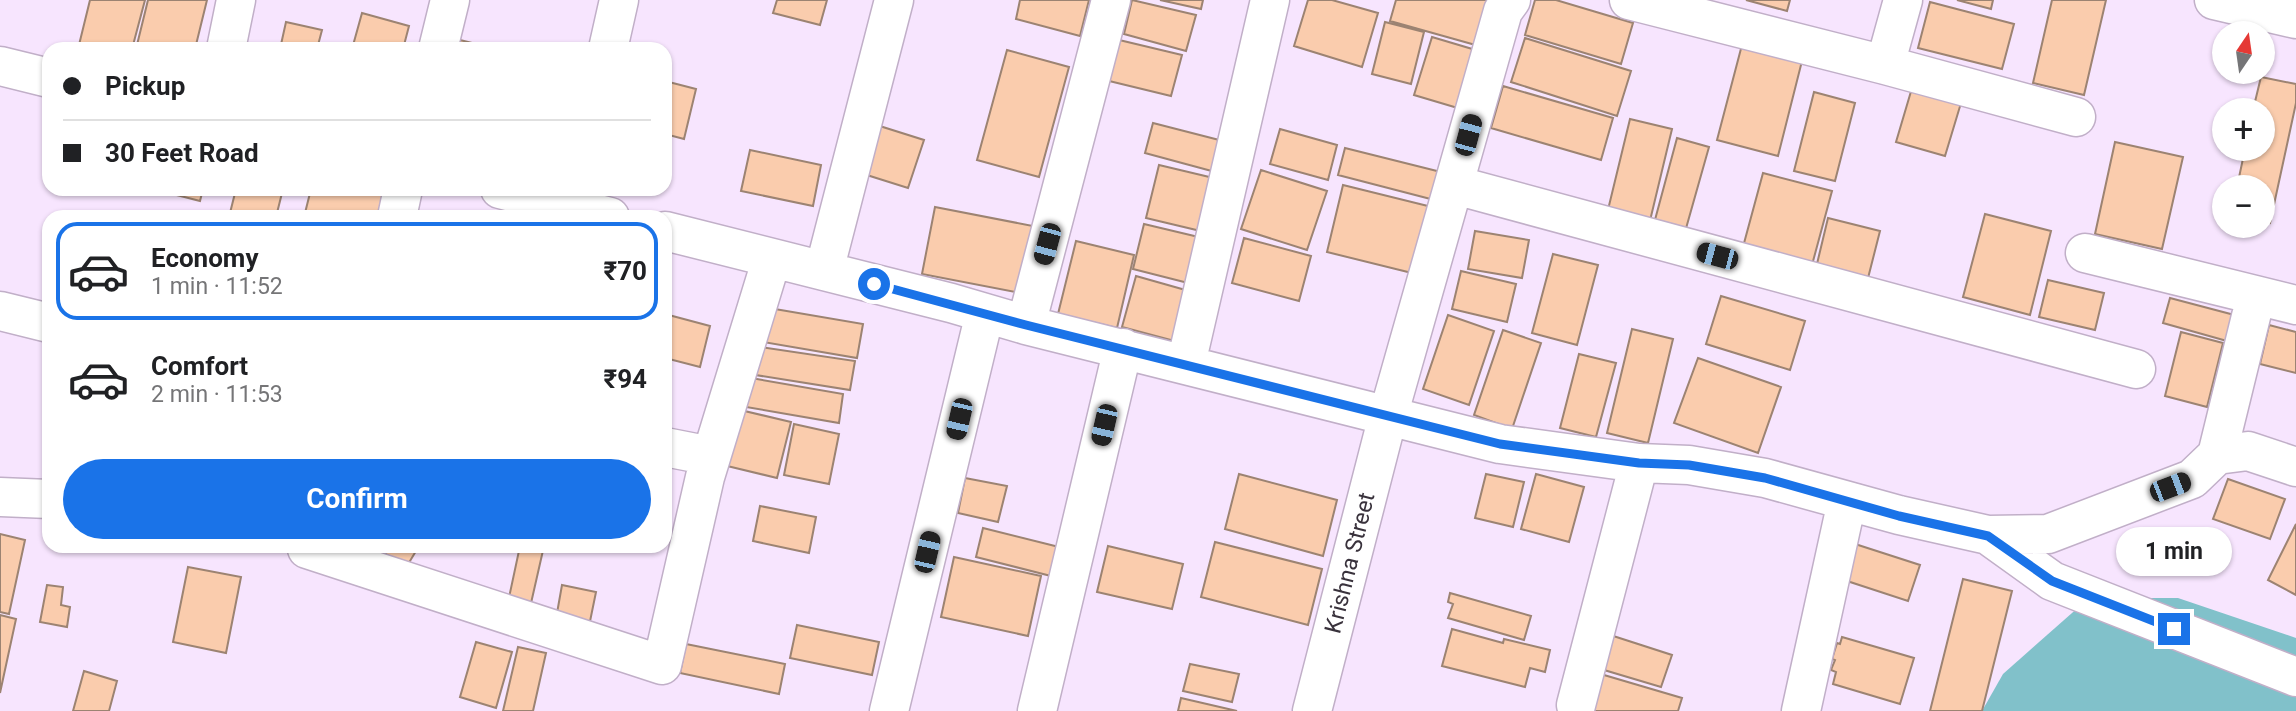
<!DOCTYPE html>
<html lang="en">
<head>
<meta charset="utf-8">
<style>
	:root { --surface:#fff; --page:#f2f2f2; --text:#202124; --muted:#757577; --line:#e0e0e0; --accent:#1a73e8 }
	body { margin:0; font-family:Roboto,sans-serif; background:var(--page); color:var(--text); height:100vh; display:flex; flex-direction:column; font-size:26px; white-space:nowrap }
	* { box-sizing:border-box; margin:0 }
	p { font-size:23px; color:var(--muted) }
	.icon { flex:none; width:38px; height:38px; fill:none; stroke:currentColor; stroke-width:2; stroke-linecap:round; stroke-linejoin:round }
	.map { position:relative; flex:1; overflow:hidden }
	.panel { position:absolute; left:42px; top:210px; width:630px; height:343px; display:flex; flex-direction:column; background:var(--surface); border-radius:21px; box-shadow:0 2px 5px #0004 }
	.panel>* { flex:none }
	.top-card { position:absolute; left:42px; top:42px; width:630px; height:154px; border-radius:21px; box-shadow:0 2px 5px #0004; display:grid; align-content:center; height:154px; padding:0 21px; background:var(--surface) }
	.needle { width:46px; rotate:13deg }
	.tools { position:absolute; left:2212px; top:21px; display:grid; gap:14px }
	.tools a { display:grid; place-items:center; width:63px; height:63px; border-radius:50%; background:var(--surface); box-shadow:0 2px 5px #0004; font-size:35px }
	.end { position:absolute; width:32px; height:32px; margin:-16px; border:9px solid #1a73e8; background:#fff; box-shadow:0 0 0 4px #fff }
	.from { border-radius:50% }
	.bubble { position:absolute; height:49px; border-radius:24px; background:var(--surface); box-shadow:0 2px 5px #0004; font-size:23px; font-weight:700; line-height:49px; text-align:center }
	.car { position:absolute; width:21px; height:42px; margin:-21px -10px; border-radius:9px; box-shadow:0 0 5px 2px #0007; background:linear-gradient(#222 24%,#8ab4d8 0 40%,#222 0 76%,#8ab4d8 0 86%,#222 0) }
	.top-card b { display:flex; align-items:center; gap:24px; height:66px; font-size:26px }
	.top-card b+b { border-top:2px solid var(--line) }
	.top-card i { width:18px; height:18px; background:var(--text) }
	ul { padding:12px 0 0; list-style:none }
	li { display:flex; align-items:center; gap:21px; height:98px; margin:0 14px 10px; padding:0 7px; border:4px solid transparent; border-radius:21px }
	li div { flex:1 }
	li b { display:block; font-size:26px }
	li em { font-style:normal; font-weight:700 }
	li.selected { border-color:var(--accent) }
	li>.icon { width:63px; height:63px; stroke-width:1.5 }
	.cta { display:flex; gap:14px; margin-top:auto; padding:14px 21px }
	.cta a { flex:1; height:80px; border-radius:42px; background:var(--accent); color:#fff; font-size:28px; font-weight:700; line-height:80px; text-align:center }
	.map>svg:first-child { display:block }
	.water { fill:#81c1ca }
	.building { fill:#faccad; stroke:#9c8372; stroke-width:2 }
	.lines { fill:none; stroke-linecap:round; stroke-linejoin:round }
	.street-casing { stroke:#c1afc8; stroke-width:41 }
	.street { stroke:#fff; stroke-width:38 }
	.route { stroke:#1a73e8; stroke-width:9 }
	.labels { text-anchor:middle; dominant-baseline:central; stroke-width:6; stroke-linejoin:round; paint-order:stroke }
	.street-label { font-size:23px; fill:#39323c; stroke:#fff }
</style>
</head>
<body>
<div class="map">
<svg width="2296" height="711" viewBox="0 0 2296 711">
	<rect width="100%" height="100%" fill="#f7e5fe"/>
	<path class="water" d="M2089 598H2178L2296 638V711H1982L2003 674Z"/>
	<path class="building" d="M90 0H145L132 49H78Z
		M148 0H207L195 49H136Z
		M777 0H827L820 25 773 13Z
		M1020 0H1089L1080 36 1016 19Z
		M1132 0 1196 15 1186 51 1124 34Z
		M1160 0H1203L1201 9Z
		M1308 0H1332L1378 13 1362 67 1294 46Z
		M1396 0H1492L1479 46 1390 21Z
		M1535 0H1556L1633 23 1621 64 1525 35Z
		M1746 0H1790L1787 11Z
		M1957 0H1993L1991 9Z
		M2052 0H2106L2084 95 2033 83Z
		M1930 2 2014 24 2002 69 1918 48Z
		M362 13 409 26 403 49H352Z
		M286 22 322 30 317 49H280Z
		M1385 22 1424 32 1411 84 1372 74Z
		M1432 37 1479 51 1461 109 1414 95Z
		M1525 38 1631 71 1617 116 1511 82Z
		M456 39 496 49H454Z
		M1115 39 1182 55 1171 96 1105 80Z
		M1743 41 1803 57 1778 156 1717 140Z
		M1007 50 1069 67 1039 177 977 160Z
		M2261 77 2296 84V103L2270 223 2263 221V187H2237L2245 149H2263V110H2253Z
		M665 81 696 89 684 139 665 134Z
		M1503 86 1613 118 1601 160 1491 128Z
		M1912 88 1961 103 1945 156 1896 142Z
		M1814 92 1855 103 1835 181 1794 171Z
		M1630 119 1672 129 1648 229 1606 218Z
		M867 122 924 140 908 188 851 170Z
		M1153 123 1227 142 1219 173 1145 153Z
		M1280 129 1337 145 1328 180 1270 164Z
		M1677 138 1709 147 1683 239 1652 231Z
		M2115 142 2183 157 2162 249 2095 234Z
		M1345 148 1453 175 1446 203 1338 175Z
		M750 150 821 165 813 206 741 191Z
		M1159 165 1222 180 1209 233 1146 218Z
		M1261 170 1327 191 1307 250 1241 229Z
		M1763 173 1832 191 1809 276 1740 258Z
		M1343 185 1436 208 1420 275 1327 252Z
		M166 189H203L200 201 165 192Z
		M236 189H283L276 217H229Z
		M311 189H397L390 217H304Z
		M935 207 1038 227 1026 294 922 274Z
		M1985 214 2051 231 2030 315 1963 297Z
		M1828 218 1880 231 1867 282 1816 268Z
		M1144 224 1207 239 1196 285 1133 269Z
		M1475 231 1529 240 1522 278 1468 269Z
		M1244 238 1311 256 1299 301 1232 283Z
		M1076 241 1134 255 1117 328 1058 314Z
		M1553 254 1598 265 1577 345 1532 333Z
		M1461 271 1516 284 1507 322 1452 309Z
		M1136 276 1196 293 1182 343 1122 327Z
		M2048 280 2104 293 2095 330 2039 317Z
		M1721 296 1805 321 1790 370 1706 344Z
		M2170 298 2242 317 2234 343 2163 323Z
		M769 308 863 324 857 358 763 342Z
		M665 314 710 326 700 367 665 358Z
		M1448 315 1494 331 1469 405 1423 389Z
		M2269 325 2296 332V373L2260 364Z
		M1632 329 1673 339 1648 443 1607 433Z
		M1503 330 1541 343 1512 429 1474 415Z
		M2181 332 2223 343 2207 407 2165 396Z
		M753 346 855 361 850 390 749 374Z
		M1579 354 1616 363 1596 437 1560 428Z
		M1698 358 1781 387 1758 453 1674 423Z
		M751 378 843 394 839 423 746 407Z
		M736 409 791 422 777 478 723 465Z
		M794 424 839 434 829 484 784 475Z
		M1239 474 1337 500 1323 556 1225 529Z
		M1486 474 1524 482 1513 527 1475 518Z
		M1536 474 1584 487 1569 542 1521 529Z
		M965 478 1007 486 998 522 958 513Z
		M2228 479 2285 499 2270 539 2213 519Z
		M760 506 816 517 809 553 753 541Z
		M2296 524V595L2268 580Z
		M983 528 1059 547 1051 576 976 557Z
		M0 534 25 540 9 614 0 612Z
		M1215 542 1322 569 1308 625 1201 597Z
		M1852 543 1920 565 1908 601 1841 579Z
		M381 546H419L407 566 378 550Z
		M520 546H544L529 612 507 607Z
		M1108 546 1183 564 1172 609 1097 592Z
		M954 557 1041 576 1028 636 941 617Z
		M188 567 241 577 226 653 173 642Z
		M1963 579 2012 591 1982 711H1930Z
		M47 585 63 587 61 605 70 607 67 627 40 622Z
		M562 585 596 592 587 636 554 630Z
		M1450 593 1531 616 1524 640 1448 618 1453 604 1448 602Z
		M0 615 16 619 0 693Z
		M797 625 879 642 872 675 790 658Z
		M1452 629 1503 643 1504 639 1550 650 1545 672 1530 668 1525 687 1442 666Z
		M1604 633 1672 655 1661 687 1594 667Z
		M1842 637 1914 658 1900 704 1833 684 1836 672 1831 670 1835 660 1832 659 1837 643 1840 644Z
		M476 642 512 652 496 708 460 697Z
		M686 644 785 664 779 694 680 673Z
		M518 647 546 653 533 711H503Z
		M1190 664 1239 674 1232 702 1183 691Z
		M1587 670 1682 698 1678 711H1575Z
		M84 671 117 681 109 711H73Z
		M1181 698 1237 711H1178Z"/>
	<g class="lines">
		<defs>
			<path id="street" d="M1629 0 1885 65 2076 117
				M2214 0 2296 19
				M226 49 236 0
				M438 49 450 0
				M608 49 619 0
				M1885 65 1903 0
				M0 66 49 78
				M1455 185 2136 369
				M500 189 610 217
				M397 217 403 189
				M665 231 951 303 1026 325 1500 444 1639 463 1689 465 1765 478 1899 515 1988 535 2048 534 2192 479 2217 455 2248 451 2296 467
				M2085 253 2296 305
				M824 271 894 0
				M0 311 49 323
				M1026 325 1111 0
				M1186 364 1270 0
				M665 447 711 456
				M2217 455 2256 296
				M0 497 49 499
				M1988 535 2052 581 2296 677
				M307 549 662 665 705 477 772 258
				M1576 705 1639 463
				M889 711 985 313
				M1037 711 1123 348
				M1312 711 1388 416 1503 11 1511 0
				M1801 711 1847 501"/>
		</defs>
		<use href="#street" class="street-casing"/>
		<use href="#street" class="street"/>
	</g>
	<g class="lines">
		<path class="route" d="M874 284 1026 325 1500 444 1639 463 1689 465 1765 478 1899 516 1988 536 2052 581 2174 629"/>
	</g>
	<g class="labels">
		<g class="street-label">
			<text transform="translate(1350 563) rotate(-76)">Krishna Street</text>
		</g>
	</g>
</svg>
<div class="tools">
<a><svg class="needle" viewBox="-14 -14 28 28"><path d="M0-13l5 13h-10z" fill="#e53935"/><path d="M0 13l5-13h-10z" fill="#757577"/></svg></a>
<a>+</a>
<a>−</a>
</div>
<i class="end from" style="left:874px;top:284px"></i>
<i class="end" style="left:2174px;top:629px"></i>
<div class="bubble" style="left:2116px;top:527px;width:116px">1 min</div>
<i class="car" style="left:1468px;top:135px;rotate:15deg"></i>
<i class="car" style="left:1047px;top:244px;rotate:195deg"></i>
<i class="car" style="left:1717px;top:256px;rotate:285deg"></i>
<i class="car" style="left:959px;top:419px;rotate:193deg"></i>
<i class="car" style="left:1104px;top:425px;rotate:193deg"></i>
<i class="car" style="left:2170px;top:487px;rotate:69deg"></i>
<i class="car" style="left:927px;top:552px;rotate:13deg"></i>
<div class="top-card">
<b><i class="from"></i>Pickup</b>
<b><i></i>30 Feet Road</b>
</div>
<section class="panel">
<ul>
<li class="selected"><svg class="icon" aria-label="car" viewBox="0 0 24 24"><path d="M5 17H2v-5l4-1 3-4h7l3 4 3 1v5h-3M9 17h6M6 11h13"/><circle cx="7" cy="17" r="2"/><circle cx="17" cy="17" r="2"/></svg><div><b>Economy</b><p>1 min · 11:52</p></div><em>₹70</em></li>
<li><svg class="icon" aria-label="car" viewBox="0 0 24 24"><path d="M5 17H2v-5l4-1 3-4h7l3 4 3 1v5h-3M9 17h6M6 11h13"/><circle cx="7" cy="17" r="2"/><circle cx="17" cy="17" r="2"/></svg><div><b>Comfort</b><p>2 min · 11:53</p></div><em>₹94</em></li>
</ul>
<div class="cta"><a>Confirm</a></div>
</section>
</div>
</body>
</html>
